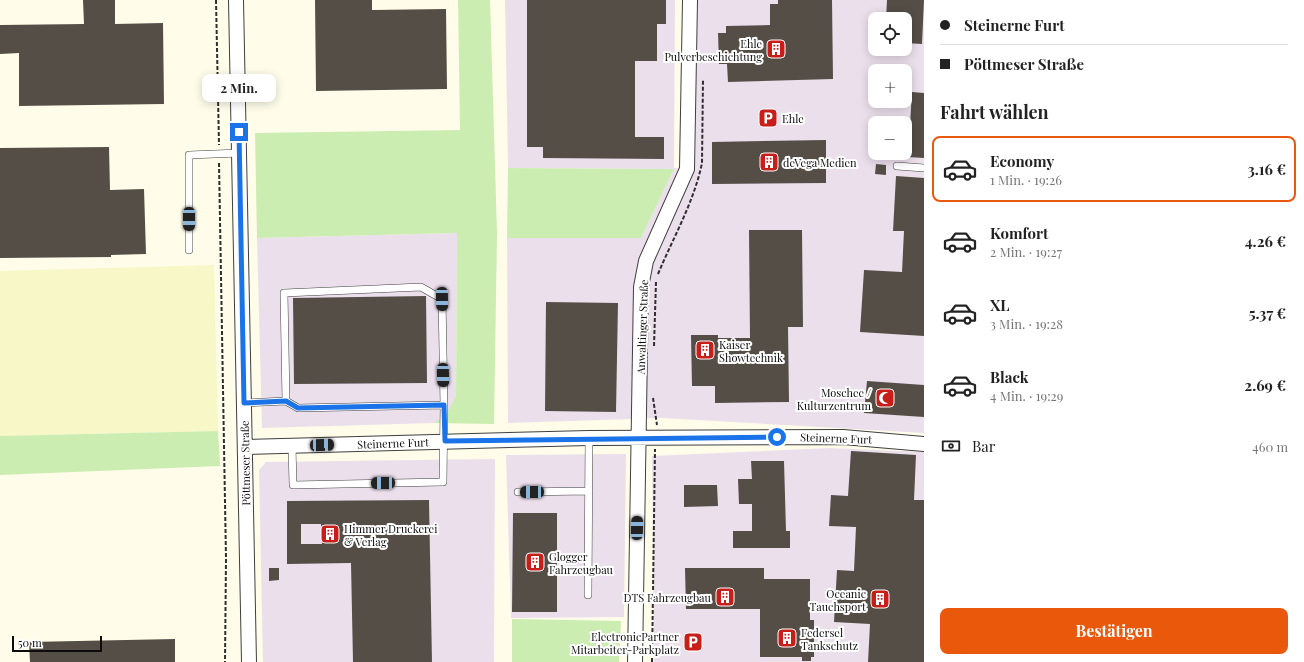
<!DOCTYPE html>
<html lang="de">
<head>
<meta charset="utf-8">
<style>
	:root { --surface:#fff; --page:#f2f2f2; --text:#222; --muted:#767676; --line:#e0e0e0; --accent:#ea580c }
	body { margin:0; font-family:"Playfair Display",serif; background:var(--page); color:var(--text); height:100vh; display:flex; flex-direction:column; font-size:15px; white-space:nowrap }
	* { box-sizing:border-box; margin:0 }
	p { font-size:13px; color:var(--muted) }
	.icon { flex:none; width:22px; height:22px; fill:none; stroke:currentColor; stroke-width:2; stroke-linecap:round; stroke-linejoin:round }
	.map { position:relative; flex:1; overflow:hidden }
	.drawer { display:flex; flex-direction:column; background:var(--surface); width:380px }
	.drawer>* { flex:none }
	.top-card { display:grid; align-content:center; height:88px; padding:0 16px; background:var(--surface) }
	.controls { position:absolute; left:868px; top:12px; display:grid; gap:8px }
	.controls a { display:grid; place-items:center; width:44px; height:44px; border-radius:8px; background:var(--surface); box-shadow:0 2px 10px #0003; font-size:20px }
	.scale { position:absolute; left:12px; bottom:10px; width:90px; box-sizing:border-box; padding-left:4px; border:2px solid #0c0c0c; border-top:0; font-size:11px; line-height:14px; white-space:nowrap; color:#0c0c0c; -webkit-text-stroke:3px #fff; paint-order:stroke }
	.end { position:absolute; width:18px; height:18px; margin:-9px; border:5px solid #1a73e8; background:#fff; box-shadow:0 0 0 2px #fff }
	.from { border-radius:50% }
	.bubble { position:absolute; height:28px; border-radius:8px; background:var(--surface); box-shadow:0 2px 10px #0003; font-size:13px; font-weight:700; line-height:28px; text-align:center }
	.car { position:absolute; width:12px; height:24px; margin:-12px -6px; border-radius:5px; box-shadow:0 0 3px 1px #0007; background:linear-gradient(#222 24%,#8ab4d8 0 40%,#222 0 76%,#8ab4d8 0 86%,#222 0) }
	.top-card b { display:flex; align-items:center; gap:14px; height:38px; font-size:15px }
	.top-card b+b { border-top:1px solid var(--line) }
	.top-card i { width:10px; height:10px; background:var(--text) }
	ul { padding:0; list-style:none }
	li { display:flex; align-items:center; gap:12px; height:66px; margin:0 8px 6px; padding:0 8px; border:2px solid transparent; border-radius:8px }
	li div { flex:1 }
	li b { display:block; font-size:15px }
	li em { font-style:normal; font-weight:700 }
	li.on { border-color:var(--accent) }
	li>.icon { width:36px; height:36px; stroke-width:1.5 }
	h2 { padding:0 16px; font-size:18px; line-height:48px }
	.pay { display:flex; align-items:center; gap:10px; height:44px; padding:0 16px; font-size:15px }
	.pay p { margin-inline-start:auto }
	.action { display:flex; gap:8px; margin-top:auto; padding:8px 16px }
	.action a { flex:1; height:46px; border-radius:8px; background:var(--accent); color:#fff; font-size:16px; font-weight:700; line-height:46px; text-align:center }
	main { display:flex; flex:1; min-height:0 }
	.map>svg:first-child { display:block }
	.industrial { fill:#ebdfec; fill-rule:evenodd }
	.farmland { fill:#f7f7c8 }
	.green { fill:#cbedb1 }
	.building { fill:#554e47; fill-rule:evenodd }
	.lines { fill:none; stroke-linecap:round; stroke-linejoin:round }
	.lane-casing { stroke:#3f3f3f; stroke-width:8 }
	.street-casing { stroke:#3f3f3f; stroke-width:16 }
	.path { stroke:#2e2e2e; stroke-width:2; stroke-dasharray:4 2; stroke-linecap:butt }
	.lane { stroke:#fff; stroke-width:7 }
	.street { stroke:#fff; stroke-width:14 }
	.route { stroke:#1a73e8; stroke-width:5 }
	.labels { text-anchor:middle; dominant-baseline:central; stroke-width:4; stroke-linejoin:round; paint-order:stroke }
	.poi-label { font-size:11px; fill:#0c0c0c; stroke:#fff; text-anchor:start }
	.street-label { font-size:11px; fill:#0c0c0c; stroke:#fff }
</style>
</head>
<body>
<main>
<div class="map">
<svg width="924" height="662" viewBox="0 0 924 662">
	<rect width="100%" height="100%" fill="#fffdea"/>
	<path class="industrial" d="M505 0H675L674 168 687 169H695L697 0H924V433L661 418 508 423 507 238H641L674 169 508 168ZM875 19H905V49H875ZM875 71H905V101H875ZM875 123H905V153H875Z
		M457 233 456 396 451 408 443 418 434 423 262 428 257 238Z
		M830 448 924 452V662H654L652 456Z
		M626 454 624 617 511 618 506 455Z
		M495 459 494 662H263L259 470 266 462Z"/>
	<path class="farmland" d="M214 265 218 431 0 436V271Z"/>
	<path class="green" d="M458 0H490L497 233 494 424 434 423C446 416 450 408 456 396L457 233 257 238 255 133 460 130Z
		M508 168 674 169 641 238H507Z
		M218 431 220 466 0 475V436Z
		M512 619 621 621 619 662H512Z"/>
	<path class="building" d="M83 0H115V24L163 23 164 104 19 106V53L0 54V25L84 24Z
		M315 0H372V10L446 9 447 89 316 91Z
		M527 0H666V24H657V61H635V137H664V159L543 158V147H527Z
		M778 0H832L833 79 728 82 727 64H719L718 33H726V26L770 25V4H778Z
		M887 0H924L922 44 905 43V19H886Z
		M912 92 924 93V158L908 157Z
		M826 140V183L712 184V142Z
		M109 147 110 190 144 189 146 254 111 255V257L0 258V148Z
		M876 164 886 165V175L875 174Z
		M896 176 924 178V336L860 332 864 270 902 272 904 231H893Z
		M749 230H802L803 327H788L789 402 715 403V386H692L691 335H718V338H750Z
		M426 296 427 383 294 384 293 298Z
		M546 302 618 303 616 412 545 411Z
		M867 381 924 385V417L864 413Z
		M851 451 916 455 914 500H924V662H868L870 624 834 622 837 570 854 571 856 527 829 526 831 495 848 496Z
		M751 461H784L786 531H790V548H733V531H752V504H739L738 479H752Z
		M684 485H717L718 506 684 507Z
		M429 500 432 662H353L351 563 287 564V501ZM301 524H321L322 544H301Z
		M513 513H557V612H512Z
		M269 568H279V580L269 581Z
		M685 568H764V579H810V620H814V657H811V661H802V657H760V609H686Z
		M175 639V662H30L29 642Z"/>
	<g class="lines">
		<defs>
			<path id="lane" d="M897 166 924 168
				M189 250V155L240 153
				M244 403 286 401 298 408 444 405 442 299 421 287 284 293 286 401
				M292 446 293 485 443 482 444 405
				M518 492 589 491
				M588 595 589 438"/>
			<path id="street" d="M236 0 249 662
				M245 447 589 438 843 437 924 444
				M635 662 641 287 646 261 687 169 690 0"/>
		</defs>
		<use href="#lane" class="lane-casing"/>
		<use href="#street" class="street-casing"/>
		<path class="path" d="M216 0 219 145
			M219 163 226 558 225 662
			M658 274C673 238 694 202 702 163L703 79
			M654 346 656 282
			M653 398 657 425
			M652 662 655 449"/>
		<use href="#lane" class="lane"/>
		<use href="#street" class="street"/>
	</g>
	<g class="lines">
		<path class="route" d="M239 132 244 403 286 401 298 408 444 405 445 441 777 437"/>
	</g>
	<defs>
		<symbol id="building-square" viewBox="-11 -11 22 22"><rect x="-9" y="-9" width="18" height="18" rx="4" fill="#c71e19" stroke="#fff"/><path d="M-4-6H4V6H1V3H-1V6H-4ZM-2.5-4.3h1.7v1.8h-1.7ZM.8-4.3h1.7v1.8H.8ZM-2.5-1h1.7V.8h-1.7ZM.8-1h1.7V.8H.8Z" fill="#fff"/></symbol>
		<symbol id="parking-square" viewBox="-11 -11 22 22"><rect x="-9" y="-9" width="18" height="18" rx="4" fill="#c71e19" stroke="#fff"/><path d="M-3.5-5.5H1a3.5 3.5 0 0 1 0 7H-1V5.5H-3.5ZM-1-3.4V-.6H.8a1.4 1.4 0 0 0 0-2.8Z" fill="#fff"/></symbol>
		<symbol id="mosque-square" viewBox="-11 -11 22 22"><rect x="-9" y="-9" width="18" height="18" rx="4" fill="#c71e19" stroke="#fff"/><path d="M3.5-4.9A6 6 0 1 0 3.5 4.9A5 5 0 1 1 3.5-4.9Z" fill="#fff"/></symbol>
	</defs>
	<g fill-rule="evenodd">
		<use href="#building-square" x="765" y="38" width="22" height="22"/>
		<use href="#parking-square" x="757" y="107" width="22" height="22"/>
		<use href="#building-square" x="758" y="151" width="22" height="22"/>
		<use href="#building-square" x="694" y="339" width="22" height="22"/>
		<use href="#mosque-square" x="874" y="387" width="22" height="22"/>
		<use href="#building-square" x="319" y="523" width="22" height="22"/>
		<use href="#building-square" x="524" y="551" width="22" height="22"/>
		<use href="#building-square" x="714" y="586" width="22" height="22"/>
		<use href="#building-square" x="869" y="588" width="22" height="22"/>
		<use href="#building-square" x="776" y="627" width="22" height="22"/>
		<use href="#parking-square" x="682" y="631" width="22" height="22"/>
	</g>
	<g class="labels">
		<g class="poi-label">
			<text x="762" y="43" text-anchor="end">Ehle<tspan x="762" dy="13">Pulverbeschichtung</tspan></text>
			<text x="782" y="118">Ehle</text>
			<text x="783" y="162">deVega Medien</text>
			<text x="719" y="344">Kaiser<tspan x="719" dy="13">Showtechnik</tspan></text>
			<text x="871" y="392" text-anchor="end">Moschee /<tspan x="871" dy="13">Kulturzentrum</tspan></text>
			<text x="344" y="528">Himmer Druckerei<tspan x="344" dy="13">&amp; Verlag</tspan></text>
			<text x="549" y="556">Glogger<tspan x="549" dy="13">Fahrzeugbau</tspan></text>
			<text x="866" y="593" text-anchor="end">Oceanic<tspan x="866" dy="13">Tauchsport</tspan></text>
			<text x="711" y="597" text-anchor="end">DTS Fahrzeugbau</text>
			<text x="801" y="632">Federsel<tspan x="801" dy="13">Tankschutz</tspan></text>
			<text x="679" y="636" text-anchor="end">ElectronicPartner<tspan x="679" dy="13">Mitarbeiter-Parkplatz</tspan></text>
		</g>
		<g class="street-label">
			<text transform="translate(642 327) rotate(-88)">Anwaltinger Straße</text>
			<text transform="translate(836 438) rotate(2)">Steinerne Furt</text>
			<text transform="translate(393 443) rotate(-2)">Steinerne Furt</text>
			<text transform="translate(245 463) rotate(-91)">Pöttmeser Straße</text>
		</g>
	</g>
</svg>
<div class="controls">
<a><svg class="icon" aria-label="locate" viewBox="0 0 24 24"><circle cx="12" cy="12" r="6"/><path d="M12 2v4M12 18v4M2 12h4M18 12h4"/></svg></a>
<a>+</a>
<a>−</a>
</div>
<div class="scale">50 m</div>
<i class="end from" style="left:777px;top:437px"></i>
<i class="end" style="left:239px;top:132px"></i>
<div class="bubble" style="left:202px;top:74px;width:74px">2 Min.</div>
<i class="car" style="left:189px;top:219px;rotate:180deg"></i>
<i class="car" style="left:442px;top:299px;rotate:179deg"></i>
<i class="car" style="left:443px;top:375px;rotate:179deg"></i>
<i class="car" style="left:322px;top:445px;rotate:88deg"></i>
<i class="car" style="left:383px;top:483px;rotate:269deg"></i>
<i class="car" style="left:532px;top:492px;rotate:269deg"></i>
<i class="car" style="left:637px;top:528px;rotate:1deg"></i>
</div>
<section class="drawer">
<div class="top-card">
<b><i class="from"></i>Steinerne Furt</b>
<b><i></i>Pöttmeser Straße</b>
</div>
<h2>Fahrt wählen</h2>
<ul>
<li class="on"><svg class="icon" aria-label="car" viewBox="0 0 24 24"><path d="M5 17H2v-5l4-1 3-4h7l3 4 3 1v5h-3M9 17h6M6 11h13"/><circle cx="7" cy="17" r="2"/><circle cx="17" cy="17" r="2"/></svg><div><b>Economy</b><p>1 Min. · 19:26</p></div><em>3.16 €</em></li>
<li><svg class="icon" aria-label="car" viewBox="0 0 24 24"><path d="M5 17H2v-5l4-1 3-4h7l3 4 3 1v5h-3M9 17h6M6 11h13"/><circle cx="7" cy="17" r="2"/><circle cx="17" cy="17" r="2"/></svg><div><b>Komfort</b><p>2 Min. · 19:27</p></div><em>4.26 €</em></li>
<li><svg class="icon" aria-label="car" viewBox="0 0 24 24"><path d="M5 17H2v-5l4-1 3-4h7l3 4 3 1v5h-3M9 17h6M6 11h13"/><circle cx="7" cy="17" r="2"/><circle cx="17" cy="17" r="2"/></svg><div><b>XL</b><p>3 Min. · 19:28</p></div><em>5.37 €</em></li>
<li><svg class="icon" aria-label="car" viewBox="0 0 24 24"><path d="M5 17H2v-5l4-1 3-4h7l3 4 3 1v5h-3M9 17h6M6 11h13"/><circle cx="7" cy="17" r="2"/><circle cx="17" cy="17" r="2"/></svg><div><b>Black</b><p>4 Min. · 19:29</p></div><em>2.69 €</em></li>
</ul>
<div class="pay"><svg class="icon" aria-label="cash" viewBox="0 0 24 24"><path d="M3 7h18v10H3z"/><circle cx="12" cy="12" r="2"/></svg>Bar<p>460 m</p></div>
<div class="action"><a>Bestätigen</a></div>
</section>
</main>
</body>
</html>
